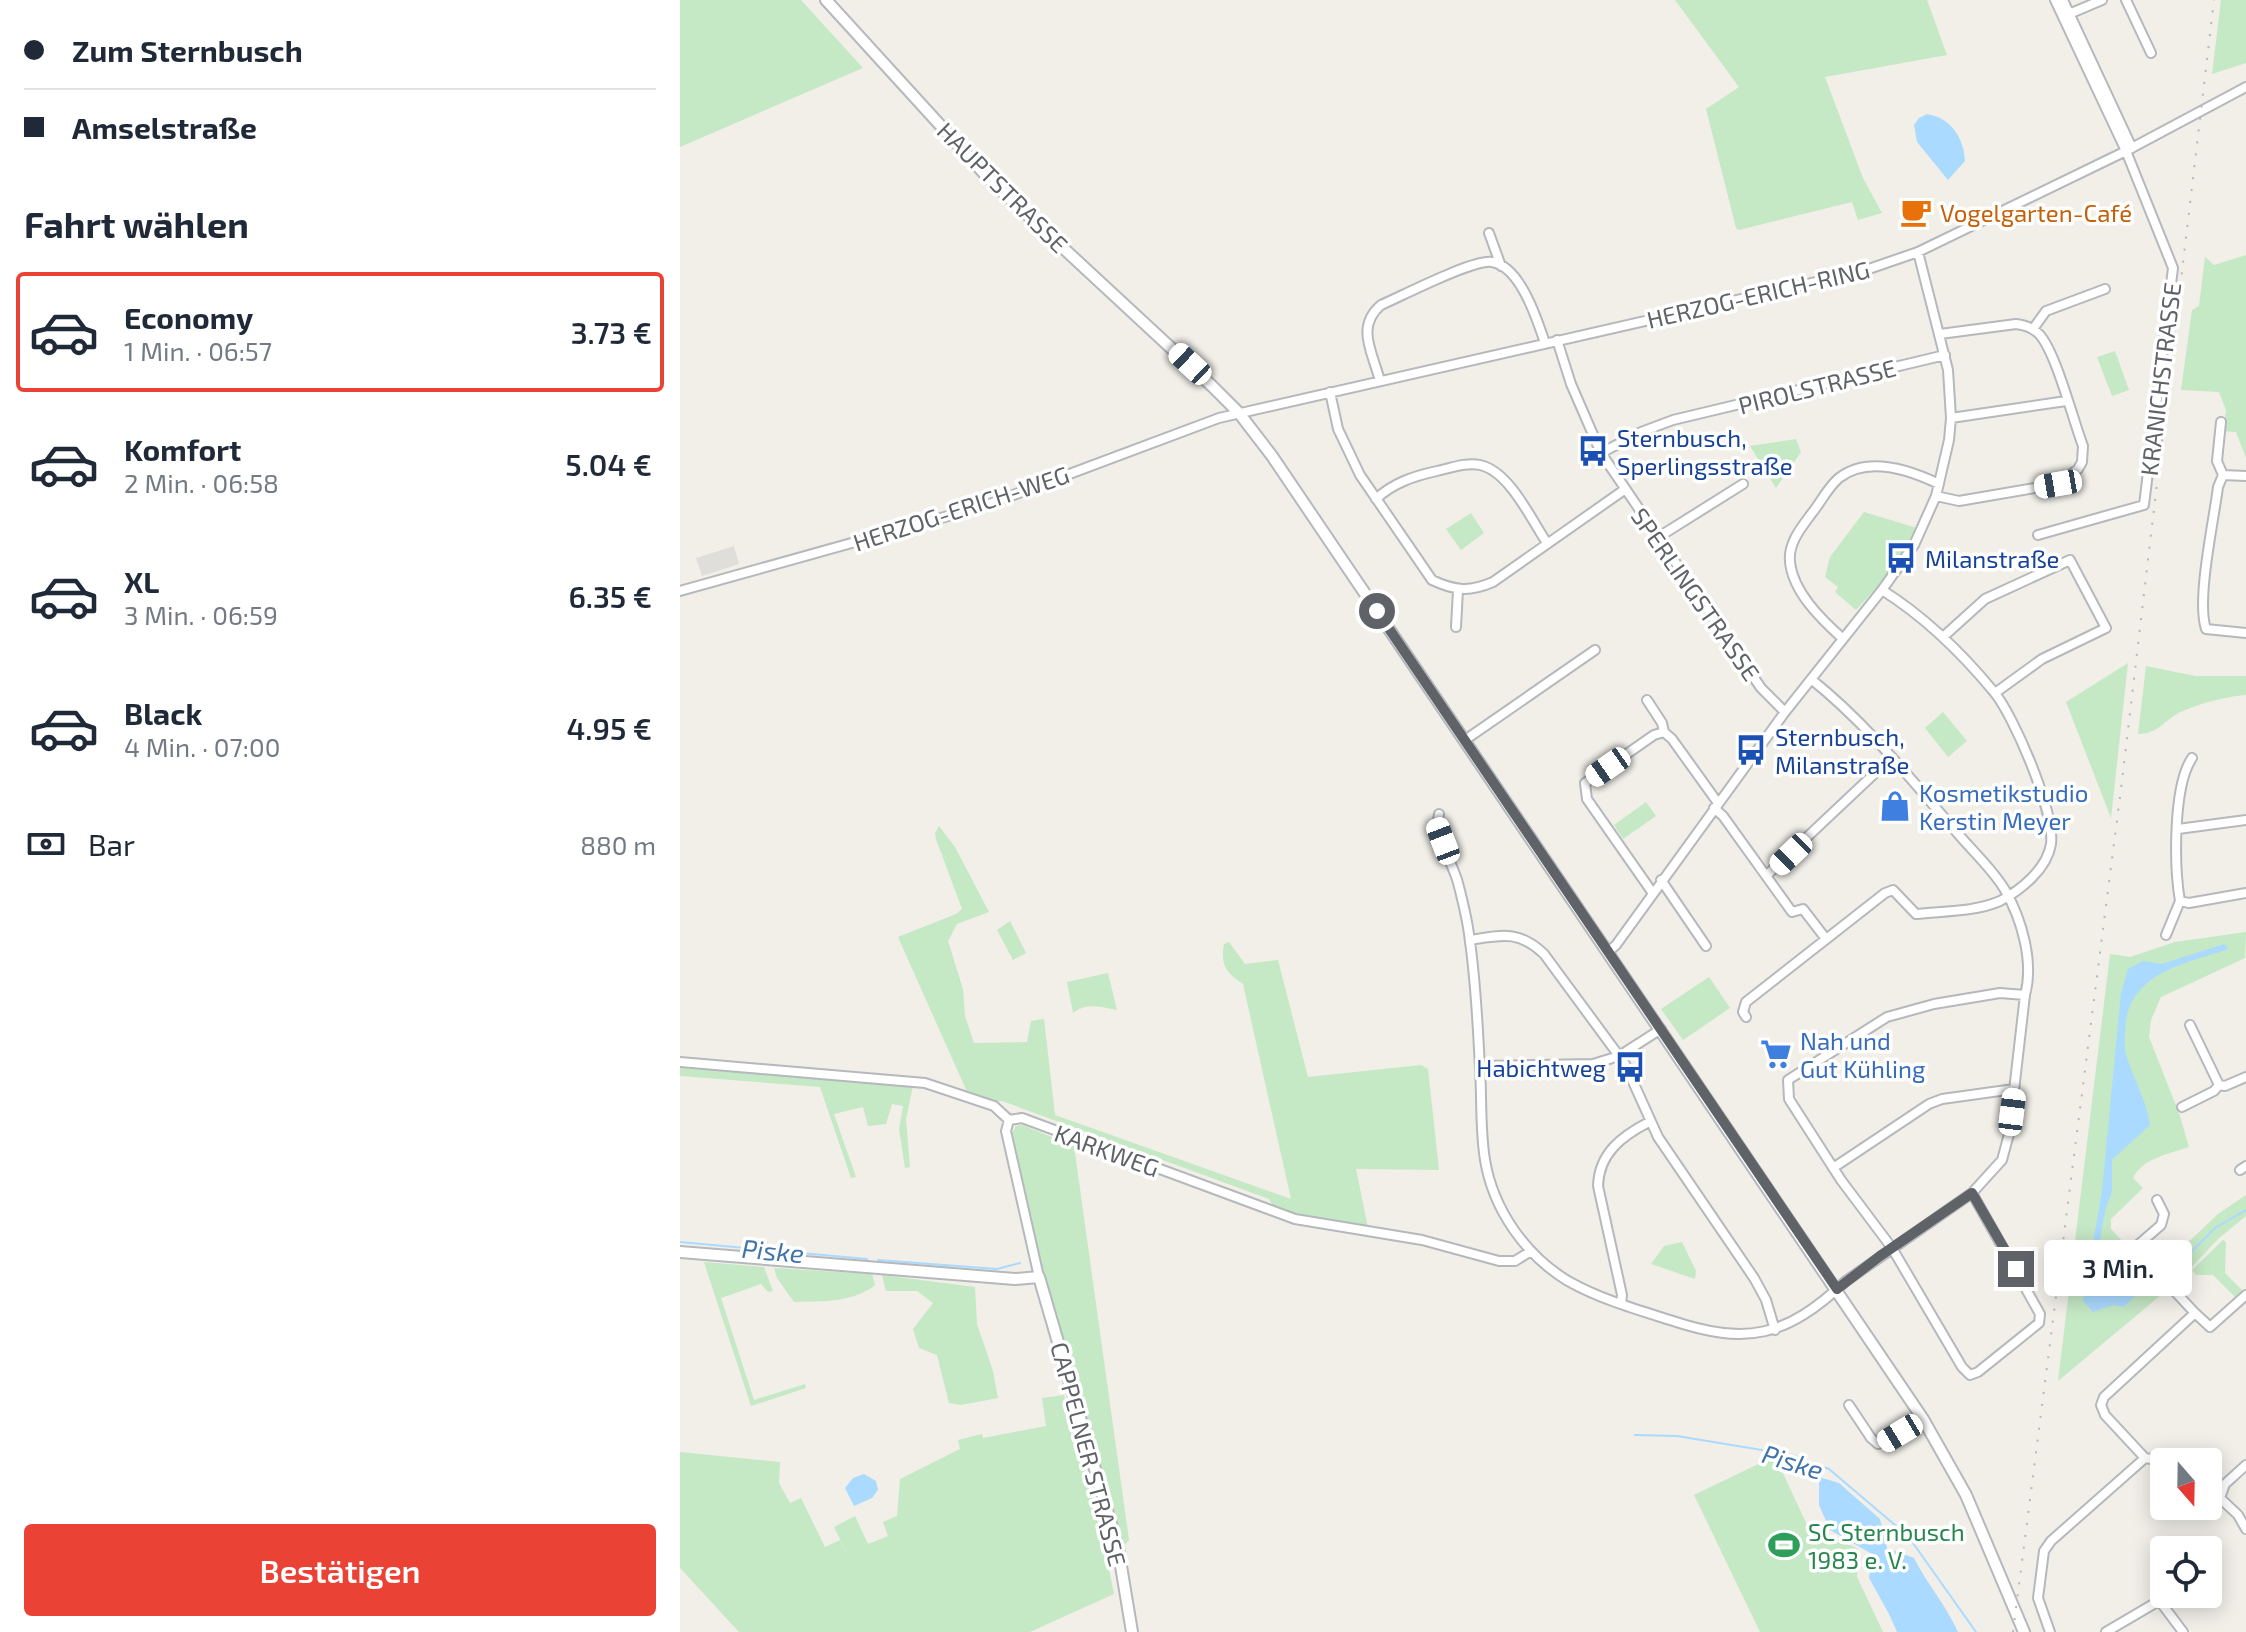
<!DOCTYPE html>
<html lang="de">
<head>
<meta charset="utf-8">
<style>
	:root { --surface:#fff; --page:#f6f6f7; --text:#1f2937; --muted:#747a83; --line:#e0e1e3; --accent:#ea4335 }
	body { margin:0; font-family:"Exo 2",sans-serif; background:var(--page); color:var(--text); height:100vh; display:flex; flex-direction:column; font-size:30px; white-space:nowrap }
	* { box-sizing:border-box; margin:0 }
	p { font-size:26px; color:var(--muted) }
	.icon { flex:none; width:44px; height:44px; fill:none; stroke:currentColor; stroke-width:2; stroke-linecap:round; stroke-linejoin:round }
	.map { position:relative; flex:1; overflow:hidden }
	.drawer { display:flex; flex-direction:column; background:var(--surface); width:680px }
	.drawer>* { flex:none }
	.hud { display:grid; align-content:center; height:176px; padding:0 24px; background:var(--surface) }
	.needle { width:52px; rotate:160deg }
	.controls { position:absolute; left:1470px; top:1448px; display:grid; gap:16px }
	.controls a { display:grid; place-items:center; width:72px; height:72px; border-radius:8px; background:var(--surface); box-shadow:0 4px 20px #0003; font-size:40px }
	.end { position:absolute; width:36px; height:36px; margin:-18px; border:10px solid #5f6368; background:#fff; box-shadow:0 0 0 4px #fff }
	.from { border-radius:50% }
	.bubble { position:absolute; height:56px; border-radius:8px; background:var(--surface); box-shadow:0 4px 20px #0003; font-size:26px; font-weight:600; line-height:56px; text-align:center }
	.car { position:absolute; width:24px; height:48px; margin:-24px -12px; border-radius:10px; box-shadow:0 0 6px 2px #0007; background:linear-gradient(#fff 24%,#345 0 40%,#fff 0 76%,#345 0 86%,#fff 0) }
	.hud b { display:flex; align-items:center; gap:28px; height:76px; font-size:30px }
	.hud b+b { border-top:2px solid var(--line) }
	.hud i { width:20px; height:20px; background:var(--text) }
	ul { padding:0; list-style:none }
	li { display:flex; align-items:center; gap:24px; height:120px; margin:0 16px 12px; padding:0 8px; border:4px solid transparent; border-radius:8px }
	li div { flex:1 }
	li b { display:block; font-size:30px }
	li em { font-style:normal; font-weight:600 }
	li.selected { border-color:var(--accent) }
	li>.icon { width:72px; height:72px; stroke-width:1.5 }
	h2 { padding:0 24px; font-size:36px; line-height:96px }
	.pay { display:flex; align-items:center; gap:20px; height:88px; padding:0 24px; font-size:30px }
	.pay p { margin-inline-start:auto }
	.action { display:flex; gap:16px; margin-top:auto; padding:16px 24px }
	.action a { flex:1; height:92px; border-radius:8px; background:var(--accent); color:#fff; font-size:32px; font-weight:600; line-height:92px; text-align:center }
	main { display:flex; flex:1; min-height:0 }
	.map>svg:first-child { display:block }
	.industrial { fill:#e0deda }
	.green { fill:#c5e8c5 }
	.water { fill:#aadaff }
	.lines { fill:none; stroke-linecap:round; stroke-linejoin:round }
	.stream { stroke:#aadaff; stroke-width:2 }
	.minor-casing { stroke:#b5b8bc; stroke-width:12 }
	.tertiary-casing { stroke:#b5b8bc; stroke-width:14 }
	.minor { stroke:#fff; stroke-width:8 }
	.tertiary { stroke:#fff; stroke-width:10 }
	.rail { stroke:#b6b7b8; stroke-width:2; stroke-dasharray:2 10; stroke-linecap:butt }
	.route { stroke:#5f6368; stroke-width:10 }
	.labels { text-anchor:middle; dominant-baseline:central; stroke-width:7; stroke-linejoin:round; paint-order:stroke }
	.street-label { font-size:24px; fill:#5f6368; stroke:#fff }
	.food-label { font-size:24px; fill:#c56008; stroke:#fff; text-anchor:start }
	.transit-label { font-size:24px; fill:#164399; stroke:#fff; text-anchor:start }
	.shop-label { font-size:24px; fill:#366cbe; stroke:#fff; text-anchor:start }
	.leisure-label { font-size:24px; fill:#27864d; stroke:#fff; text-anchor:start }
	.water-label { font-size:26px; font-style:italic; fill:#4174aa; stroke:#fff }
</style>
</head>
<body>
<main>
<section class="drawer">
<div class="hud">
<b><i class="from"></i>Zum Sternbusch</b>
<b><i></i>Amselstraße</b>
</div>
<h2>Fahrt wählen</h2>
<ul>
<li class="selected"><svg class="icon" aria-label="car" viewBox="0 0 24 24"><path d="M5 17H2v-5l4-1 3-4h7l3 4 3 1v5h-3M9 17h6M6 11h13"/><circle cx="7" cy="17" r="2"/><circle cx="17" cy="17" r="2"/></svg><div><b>Economy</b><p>1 Min. · 06:57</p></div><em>3.73 €</em></li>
<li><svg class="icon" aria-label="car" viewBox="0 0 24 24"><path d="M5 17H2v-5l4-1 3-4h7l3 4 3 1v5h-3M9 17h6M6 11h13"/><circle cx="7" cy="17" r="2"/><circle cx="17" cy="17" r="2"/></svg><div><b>Komfort</b><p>2 Min. · 06:58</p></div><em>5.04 €</em></li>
<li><svg class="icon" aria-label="car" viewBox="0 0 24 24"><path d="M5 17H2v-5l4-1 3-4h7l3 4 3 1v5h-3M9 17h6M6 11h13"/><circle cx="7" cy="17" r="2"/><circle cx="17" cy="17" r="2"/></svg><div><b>XL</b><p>3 Min. · 06:59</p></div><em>6.35 €</em></li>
<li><svg class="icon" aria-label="car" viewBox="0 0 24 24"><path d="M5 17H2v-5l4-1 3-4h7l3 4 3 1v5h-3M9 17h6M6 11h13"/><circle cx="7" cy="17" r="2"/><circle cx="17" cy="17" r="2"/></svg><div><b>Black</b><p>4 Min. · 07:00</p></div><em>4.95 €</em></li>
</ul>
<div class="pay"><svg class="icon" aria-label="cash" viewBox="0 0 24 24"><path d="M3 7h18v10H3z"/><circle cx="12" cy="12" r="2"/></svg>Bar<p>880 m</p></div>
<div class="action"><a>Bestätigen</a></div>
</section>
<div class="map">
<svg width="1566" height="1632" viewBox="0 0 1566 1632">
	<rect width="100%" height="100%" fill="#f1efe8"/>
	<path class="industrial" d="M54 546 59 564 22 576 16 558Z"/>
	<path class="green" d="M0 0H121L183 68 0 147Z
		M995 0H1247L1267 55 1145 77 1183 178 1202 213 1178 220 1172 202 1059 230 1056 228 1026 109 1059 87Z
		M1541 0H1566V63L1532 74Z
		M1566 255V458L1556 432 1543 431 1546 410 1539 392 1501 390 1512 310 1519 306 1525 257 1534 265Z
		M1435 351 1449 390 1432 396 1417 357Z
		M1116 439 1121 452 1096 488 1070 446Z
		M1184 512 1237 528C1222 559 1200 585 1176 610L1155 592 1158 587 1145 577 1150 557Z
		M791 513 804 533 781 550 766 529Z
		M1448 663 1431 818 1386 702Z
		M1466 666 1515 676H1566V695C1548 696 1513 705 1497 714 1480 724 1479 733 1458 734Z
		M1263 712 1287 741 1268 757 1245 728Z
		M966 802 976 816 943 839 934 825Z
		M259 826 275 847 309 912 277 924 268 941 283 989 285 1016 294 1043 347 1042 351 1021 364 1019 375 1115 611 1199 563 984C546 973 540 964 544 944L549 942 565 964 598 960 628 1077 741 1065 748 1069 759 1170 676 1169 688 1228C656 1223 624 1218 593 1206L589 1199 322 1101 314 1102 288 1094 218 937 276 914 282 909 256 839 255 833Z
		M330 921 346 953 333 960 317 930Z
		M1566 932 1565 958 1481 997 1471 1020 1469 1037 1499 1113 1509 1147C1489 1154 1463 1158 1453 1178L1463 1188 1431 1219V1229L1487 1290 1378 1381 1430 954 1450 957 1495 942Z
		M428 973 437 1010C421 1007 406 1002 393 1013L387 982Z
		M1029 977 1050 1008 1003 1040 981 1009Z
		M0 1066 233 1086 226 1119 230 1167 225 1168 219 1129 223 1106 212 1104 206 1124 188 1126 183 1107 154 1114 176 1177 171 1178 140 1087 0 1076Z
		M342 1125 394 1146 449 1540 443 1547 363 1270 332 1133 336 1126Z
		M1566 1195V1216L1538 1239 1494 1286 1479 1270 1538 1214Z
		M1543 1240 1546 1242 1545 1273 1563 1291 1556 1298 1533 1275H1516L1512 1270Z
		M1002 1242 1016 1271 1015 1279 971 1264 984 1246Z
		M24 1262 84 1267 93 1291 88 1292 81 1284 41 1298 74 1400 125 1384 126 1388 71 1406Z
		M94 1268 192 1274 195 1285C173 1303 141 1301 114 1302L97 1278Z
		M202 1275 295 1287 297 1324 313 1371 318 1398 281 1405 269 1403 257 1355 239 1348 233 1329 253 1303 237 1291H206Z
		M384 1395 424 1544 434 1594 350 1632H59L0 1568V1452L100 1462 99 1483 110 1503 121 1498 145 1547 160 1540 175 1570 154 1527 175 1516 188 1544 208 1536 203 1522 217 1516 220 1479 280 1449 278 1440 302 1434 303 1438 366 1426 362 1398Z
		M1095 1456 1134 1540 1156 1538 1178 1549 1177 1577 1203 1632H1080L1014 1495Z"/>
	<path class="water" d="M1247 114C1271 118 1284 138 1285 161L1268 180 1237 142 1234 125 1239 118Z
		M1544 944 1548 947 1546 950C1502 964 1447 974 1445 1031 1445 1039 1444 1048 1446 1055 1453 1079 1467 1100 1470 1125L1432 1160V1191L1425 1211 1419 1245 1439 1267 1455 1296 1444 1307 1433 1305 1413 1312 1403 1301 1422 1191 1441 993 1448 969 1463 961 1482 964Z
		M184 1474 196 1481 198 1490 192 1498 174 1506 165 1488 173 1478Z
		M1139 1477 1159 1483 1200 1519 1207 1548 1234 1558C1247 1584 1266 1605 1278 1632H1217L1209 1614 1189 1578 1192 1554 1150 1530 1139 1505Z"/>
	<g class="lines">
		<path class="stream" d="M0 1242 187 1259
			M198 1260 317 1269 340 1263
			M1492 1271 1535 1228 1566 1210
			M955 1435 997 1436 1112 1455 1149 1469 1228 1536 1296 1632"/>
		<defs>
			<path id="minor" d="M1383 0 1452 148
				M1446 0 1471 53
				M1389 14 1422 0
				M809 233 821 266
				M1353 329 1366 311 1425 289
				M877 340 891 384 921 453 1081 688 1105 712
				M700 381C693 353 675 327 701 305 722 296 793 259 812 262 840 266 857 319 865 343
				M650 392 658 429 680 475 752 580C775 591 790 592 813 582L944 490
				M1271 418 1386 401
				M1541 422 1537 461 1543 475 1538 487C1534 520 1516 600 1526 629L1566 633
				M921 453 961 432 993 420 1265 355
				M1543 475 1566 476
				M1256 496 1279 501 1378 484 1398 469 1402 462 1403 446C1393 420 1376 352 1359 334 1352 327 1345 325 1336 324L1260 334
				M696 499C713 483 734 476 757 471 771 468 786 462 800 465 829 471 851 519 867 543
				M1358 535 1464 505 1493 268 1446 151 1375 0
				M977 538 1063 484
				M0 591 304 506 539 418 1180 272 1238 252 1446 151 1566 87
				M776 627 778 590
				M1263 637 1305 599 1390 560 1426 628 1362 659 1315 693
				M1162 638C1141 619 1113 592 1110 562 1108 543 1121 528 1132 513 1141 502 1148 487 1159 478 1188 455 1230 470 1259 484
				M967 700 982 723 984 732
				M785 740 915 650
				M1512 758C1493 786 1494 866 1500 901L1509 903 1566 893
				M1034 808 1043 816 1112 912 1123 909 1146 939
				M759 814C754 836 772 861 778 883 783 902 788 922 790 942 796 984 798 1027 800 1069 802 1099 800 1130 805 1160 813 1209 845 1255 888 1281 920 1299 955 1309 990 1320 1067 1346 1106 1337 1166 1281L1292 1193 1322 1160 1329 1134 1345 995C1354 962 1342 920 1325 890 1312 868 1290 849 1274 829 1229 777 1186 723 1131 679
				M1498 829 1566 820
				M1087 875 1212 757
				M981 880 1026 946
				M972 892 907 799 905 783 974 735 984 732 992 739 1038 803
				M1486 935 1500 901
				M790 940C822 935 839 930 864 954L945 1064 978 1137 1074 1278 1086 1300 1095 1330
				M928 952 936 945 1105 712 1202 590 1234 545 1256 496 1269 440 1271 418 1268 370 1238 252
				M1066 1017 1063 1012 1066 1002 1205 893 1213 890 1236 914C1263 911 1295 912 1320 901 1341 890 1367 869 1371 844 1375 812 1334 716 1314 692 1281 652 1245 617 1202 590
				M1510 1025 1539 1085 1545 1086 1566 1077
				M0 1062 245 1083 314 1106 329 1120
				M800 1066 913 1064 939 1056 981 1029
				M1502 1107 1534 1091 1539 1085
				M329 1120 342 1118 615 1219 742 1240 819 1261H835L851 1251
				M329 1120 326 1131 359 1277
				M1153 1168 1249 1104 1262 1099 1334 1089
				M1560 1170 1566 1166
				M1292 1193 1360 1314 1359 1323 1298 1372 1290 1375 1282 1367 1212 1248 1161 1180 1109 1099 1108 1080 1207 1017 1254 1004 1320 993 1345 995
				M1477 1200 1484 1214 1481 1225 1458 1245V1252L1515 1313
				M941 1304 942 1295 918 1186C919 1153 942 1136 969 1122
				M1169 1405 1191 1438 1198 1444 1243 1419
				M1483 1461 1465 1458 1425 1415 1421 1405 1424 1397 1515 1313 1530 1327 1566 1295
				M1540 1498 1545 1484 1566 1465
				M1528 1501 1540 1498 1558 1515 1566 1529
				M1370 1632 1358 1598 1364 1551 1371 1541 1465 1458
				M1426 1632 1477 1602 1482 1604 1503 1632"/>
			<path id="tertiary" d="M146 0 312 182 532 386 559 413 592 456 1243 1419 1286 1495 1344 1632
				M0 1252 335 1279 359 1277 438 1548 452 1632"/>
		</defs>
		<use href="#minor" class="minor-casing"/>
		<use href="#tertiary" class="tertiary-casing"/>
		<use href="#minor" class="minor"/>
		<use href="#tertiary" class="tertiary"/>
		<path class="rail" d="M1333 1632 1441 789 1534 0"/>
	</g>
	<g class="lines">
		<path class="route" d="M697 611 1157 1289 1200 1256 1292 1193 1336 1269"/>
	</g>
	<defs>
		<symbol id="cafe-bare" viewBox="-9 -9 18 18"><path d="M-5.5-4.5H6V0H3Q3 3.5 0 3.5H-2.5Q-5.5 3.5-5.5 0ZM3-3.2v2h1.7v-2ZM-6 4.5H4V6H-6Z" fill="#e8710a" stroke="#fff" stroke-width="2.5" paint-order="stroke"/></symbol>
		<symbol id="bus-bare" viewBox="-9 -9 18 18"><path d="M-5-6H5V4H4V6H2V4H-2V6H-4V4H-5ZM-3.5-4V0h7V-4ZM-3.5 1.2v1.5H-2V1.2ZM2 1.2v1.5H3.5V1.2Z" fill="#1a4fb4" stroke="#fff" stroke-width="2.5" paint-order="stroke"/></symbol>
		<symbol id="shop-bare" viewBox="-9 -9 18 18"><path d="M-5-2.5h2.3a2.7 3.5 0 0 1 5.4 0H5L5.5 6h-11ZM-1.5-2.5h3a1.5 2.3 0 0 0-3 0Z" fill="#3f7fe0" stroke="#fff" stroke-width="2.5" paint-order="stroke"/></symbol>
		<symbol id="supermarket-bare" viewBox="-9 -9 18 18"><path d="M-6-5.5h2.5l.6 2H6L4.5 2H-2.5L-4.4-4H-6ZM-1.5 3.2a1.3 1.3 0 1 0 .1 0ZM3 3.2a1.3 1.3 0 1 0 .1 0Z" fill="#3f7fe0" stroke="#fff" stroke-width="2.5" paint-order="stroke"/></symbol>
		<symbol id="stadium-bare" viewBox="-9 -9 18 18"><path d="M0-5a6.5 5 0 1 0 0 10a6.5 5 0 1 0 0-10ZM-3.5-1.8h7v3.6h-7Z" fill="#2e9e5b" stroke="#fff" stroke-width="2.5" paint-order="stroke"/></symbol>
	</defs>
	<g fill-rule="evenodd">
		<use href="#cafe-bare" x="1214" y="190" width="44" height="44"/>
		<use href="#bus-bare" x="891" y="429" width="44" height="44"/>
		<use href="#bus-bare" x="1199" y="536" width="44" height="44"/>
		<use href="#bus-bare" x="1049" y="728" width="44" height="44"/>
		<use href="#shop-bare" x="1193" y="784" width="44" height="44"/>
		<use href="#supermarket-bare" x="1074" y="1032" width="44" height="44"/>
		<use href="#bus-bare" x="928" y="1045" width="44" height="44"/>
		<use href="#stadium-bare" x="1082" y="1523" width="44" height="44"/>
	</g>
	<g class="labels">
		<g class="street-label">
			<text transform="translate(323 187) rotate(45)">HAUPTSTRASSE</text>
			<text transform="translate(1078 294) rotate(-13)">HERZOG-ERICH-RING</text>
			<text transform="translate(1480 379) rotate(-83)">KRANICHSTRASSE</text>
			<text transform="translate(1137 386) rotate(-14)">PIROLSTRASSE</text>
			<text transform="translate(281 508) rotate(-18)">HERZOG-ERICH-WEG</text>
			<text transform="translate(1016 594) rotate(55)">SPERLINGSTRASSE</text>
			<text transform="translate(427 1150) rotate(20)">KARKWEG</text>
			<text transform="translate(409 1454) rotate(75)">CAPPELNER STRASSE</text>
		</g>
		<g class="food-label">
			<text x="1260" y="212">Vogelgarten-Café</text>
		</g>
		<g class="transit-label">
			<text x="937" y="437">Sternbusch,<tspan x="937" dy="28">Sperlingsstraße</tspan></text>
			<text x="1245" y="558">Milanstraße</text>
			<text x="1095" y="736">Sternbusch,<tspan x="1095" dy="28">Milanstraße</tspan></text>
			<text x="926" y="1067" text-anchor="end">Habichtweg</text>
		</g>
		<g class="shop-label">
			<text x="1239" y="792">Kosmetikstudio<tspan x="1239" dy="28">Kerstin Meyer</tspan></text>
			<text x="1120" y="1040">Nah und<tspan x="1120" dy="28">Gut Kühling</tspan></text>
		</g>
		<g class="leisure-label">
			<text x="1128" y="1531">SC Sternbusch<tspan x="1128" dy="28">1983 e. V.</tspan></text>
		</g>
		<g class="water-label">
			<text transform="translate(93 1250) rotate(5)">Piske</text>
			<text transform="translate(1113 1461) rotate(17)">Piske</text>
		</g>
	</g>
</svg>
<div class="controls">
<a><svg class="needle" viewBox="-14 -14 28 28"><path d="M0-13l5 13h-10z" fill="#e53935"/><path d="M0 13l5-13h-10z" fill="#747a83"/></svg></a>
<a><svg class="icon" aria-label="locate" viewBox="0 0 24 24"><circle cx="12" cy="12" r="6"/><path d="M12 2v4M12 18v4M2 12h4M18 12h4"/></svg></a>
</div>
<i class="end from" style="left:697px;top:611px"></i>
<i class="end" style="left:1336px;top:1269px"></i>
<div class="bubble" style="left:1364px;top:1240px;width:148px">3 Min.</div>
<i class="car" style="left:510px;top:364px;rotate:313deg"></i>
<i class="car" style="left:1378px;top:484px;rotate:260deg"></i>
<i class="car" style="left:928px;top:767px;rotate:235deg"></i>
<i class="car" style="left:763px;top:841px;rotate:339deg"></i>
<i class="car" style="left:1111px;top:854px;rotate:226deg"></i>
<i class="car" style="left:1332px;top:1112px;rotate:7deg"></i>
<i class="car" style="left:1220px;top:1433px;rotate:239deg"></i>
</div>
</main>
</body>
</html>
